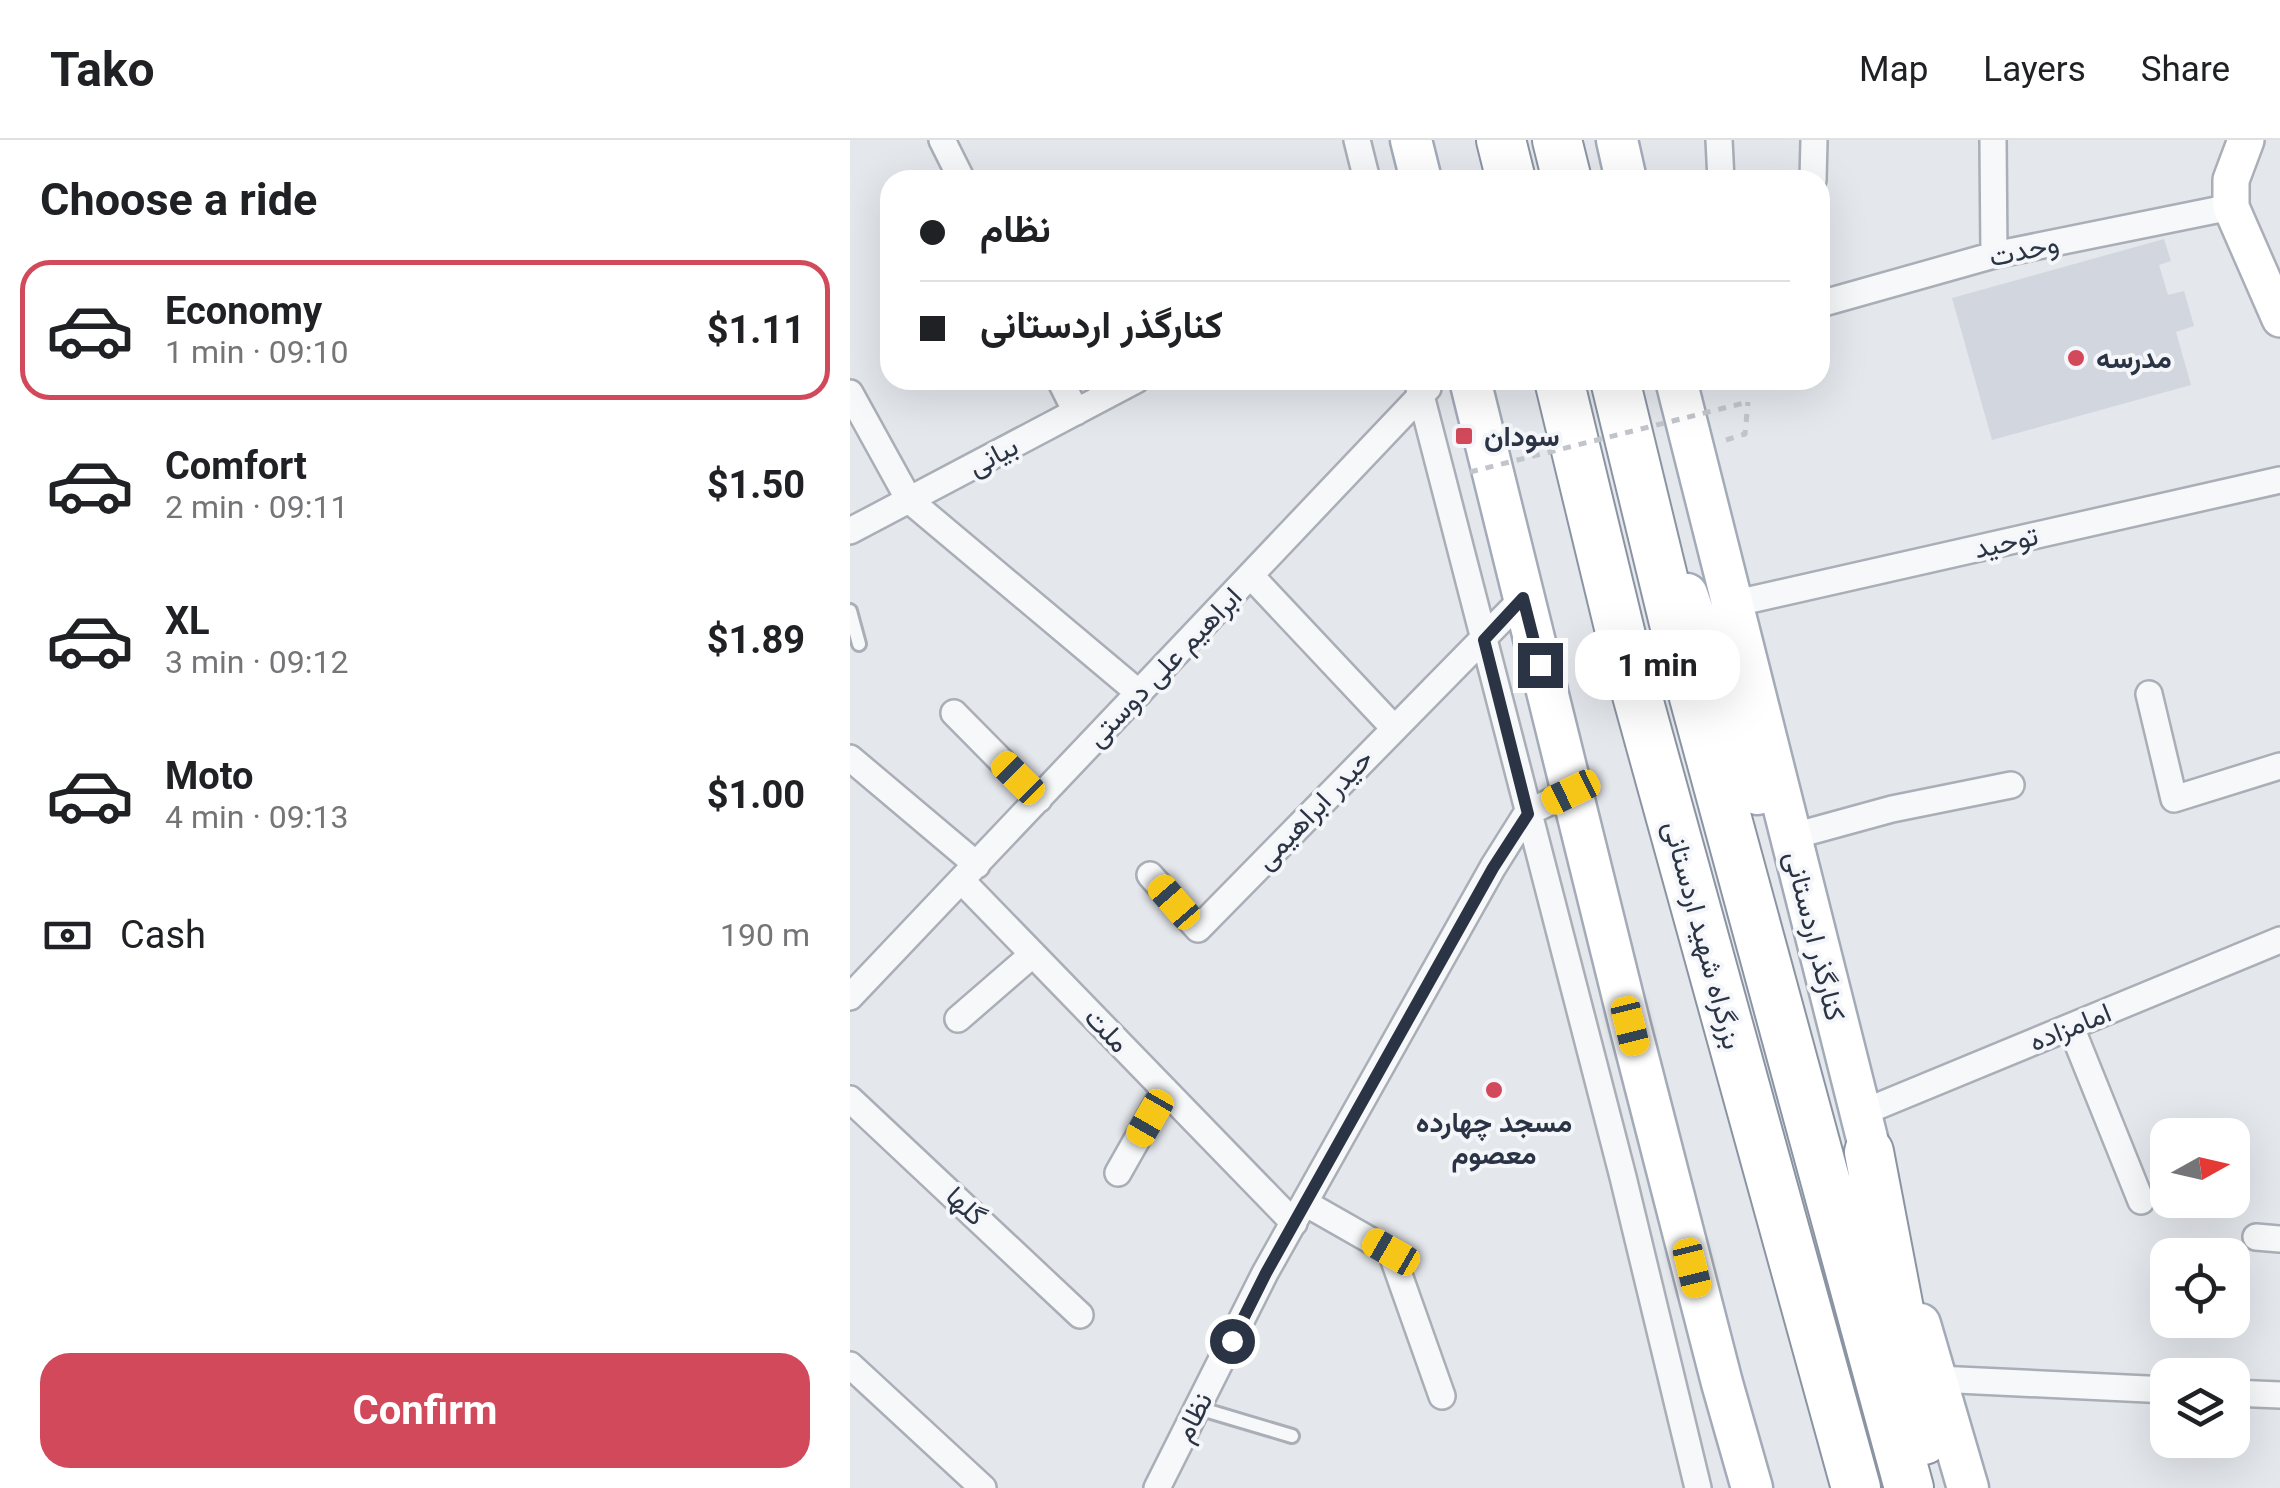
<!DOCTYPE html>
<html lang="en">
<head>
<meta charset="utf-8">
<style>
	:root { --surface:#fff; --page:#f6f6f6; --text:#202124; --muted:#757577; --line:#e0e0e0; --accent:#d1495b }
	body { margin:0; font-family:Roboto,Vazirmatn,sans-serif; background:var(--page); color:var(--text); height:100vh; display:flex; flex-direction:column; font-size:38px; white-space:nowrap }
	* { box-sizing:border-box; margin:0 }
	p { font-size:32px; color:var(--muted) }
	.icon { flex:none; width:55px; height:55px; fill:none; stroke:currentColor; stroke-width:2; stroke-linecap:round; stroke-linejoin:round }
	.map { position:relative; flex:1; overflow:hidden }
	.sheet { display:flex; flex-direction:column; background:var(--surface); width:850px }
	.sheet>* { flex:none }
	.hud { position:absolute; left:30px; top:30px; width:950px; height:220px; border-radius:30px; box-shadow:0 10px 40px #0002; display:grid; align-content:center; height:220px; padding:0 40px; background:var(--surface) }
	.needle { width:65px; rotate:82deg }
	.fabs { position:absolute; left:1300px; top:978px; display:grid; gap:20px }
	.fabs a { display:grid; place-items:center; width:100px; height:100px; border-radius:20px; background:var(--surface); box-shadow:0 10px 40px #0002; font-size:50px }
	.end { position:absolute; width:45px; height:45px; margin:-22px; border:12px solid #2b3445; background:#fff; box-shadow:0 0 0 5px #fff }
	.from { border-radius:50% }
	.bubble { position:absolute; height:70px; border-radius:30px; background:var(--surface); box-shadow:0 10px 40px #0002; font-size:32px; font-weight:700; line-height:70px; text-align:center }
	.car { position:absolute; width:30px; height:60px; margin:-30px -15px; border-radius:12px; box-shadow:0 0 8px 2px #0007; background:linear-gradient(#f5c518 24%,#345 0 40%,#f5c518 0 76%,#345 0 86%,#f5c518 0) }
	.hud b { display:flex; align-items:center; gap:35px; height:95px; font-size:38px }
	.hud b+b { border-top:2px solid var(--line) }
	.hud i { width:25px; height:25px; background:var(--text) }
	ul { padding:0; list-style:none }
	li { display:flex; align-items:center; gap:30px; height:140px; margin:0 20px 15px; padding:0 20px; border:5px solid transparent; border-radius:30px }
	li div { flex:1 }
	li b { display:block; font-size:38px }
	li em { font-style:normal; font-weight:700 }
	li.active { border-color:var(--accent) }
	li>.icon { width:90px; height:90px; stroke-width:1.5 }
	h2 { padding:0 40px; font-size:45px; line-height:120px }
	.pay { display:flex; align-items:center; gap:25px; height:110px; padding:0 40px; font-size:38px }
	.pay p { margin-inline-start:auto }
	.action { display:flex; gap:20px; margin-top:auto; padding:20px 40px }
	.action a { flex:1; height:115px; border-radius:30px; background:var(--accent); color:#fff; font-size:40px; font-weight:700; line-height:115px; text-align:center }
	header { display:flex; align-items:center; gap:60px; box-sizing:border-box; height:140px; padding:0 50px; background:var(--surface); border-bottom:2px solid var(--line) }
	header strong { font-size:48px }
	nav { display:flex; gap:55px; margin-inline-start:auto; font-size:35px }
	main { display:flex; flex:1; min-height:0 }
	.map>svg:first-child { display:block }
	.built { fill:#d2d6de }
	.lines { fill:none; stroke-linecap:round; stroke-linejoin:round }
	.lane-casing { stroke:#a9aeb7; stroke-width:18 }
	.street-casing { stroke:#a9aeb7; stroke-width:30 }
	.secondary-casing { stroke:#a9aeb7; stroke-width:40 }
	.primary-casing { stroke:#a3abb8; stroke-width:45 }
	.highway-casing { stroke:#8b94a3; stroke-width:52 }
	.path { stroke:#c2c5cb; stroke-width:5; stroke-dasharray:8 8; stroke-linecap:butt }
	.lane { stroke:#f7f8fa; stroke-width:12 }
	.street { stroke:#f7f8fa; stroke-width:25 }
	.secondary { stroke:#fff; stroke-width:35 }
	.primary { stroke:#fff; stroke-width:40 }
	.highway { stroke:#fff; stroke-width:48 }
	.path-bridge { stroke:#c2c5cb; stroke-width:5; stroke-dasharray:8 8; stroke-linecap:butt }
	.route { stroke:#2b3445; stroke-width:12 }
	.poi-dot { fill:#d1495b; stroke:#f4f6f9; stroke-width:4 }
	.labels { text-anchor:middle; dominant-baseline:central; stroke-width:8; stroke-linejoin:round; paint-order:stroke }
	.street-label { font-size:28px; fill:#2b3445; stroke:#f4f6f9 }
	.poi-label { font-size:28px; font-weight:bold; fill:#2b3445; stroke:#f4f6f9; text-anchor:start }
</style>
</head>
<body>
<header>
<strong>Tako</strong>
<nav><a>Map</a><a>Layers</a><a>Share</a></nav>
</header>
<main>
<section class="sheet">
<h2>Choose a ride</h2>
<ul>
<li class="active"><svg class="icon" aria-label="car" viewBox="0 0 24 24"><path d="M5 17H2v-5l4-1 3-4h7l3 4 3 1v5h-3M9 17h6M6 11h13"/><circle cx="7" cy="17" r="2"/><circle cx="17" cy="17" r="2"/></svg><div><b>Economy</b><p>1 min · 09:10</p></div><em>$1.11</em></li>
<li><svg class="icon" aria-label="car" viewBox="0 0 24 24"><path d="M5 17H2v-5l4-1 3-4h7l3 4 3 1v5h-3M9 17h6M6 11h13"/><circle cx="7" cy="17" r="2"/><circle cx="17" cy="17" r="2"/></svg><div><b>Comfort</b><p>2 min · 09:11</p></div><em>$1.50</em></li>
<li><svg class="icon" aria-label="car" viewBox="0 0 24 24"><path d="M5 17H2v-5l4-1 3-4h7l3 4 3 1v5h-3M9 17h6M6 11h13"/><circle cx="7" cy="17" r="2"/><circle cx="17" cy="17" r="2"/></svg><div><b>XL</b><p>3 min · 09:12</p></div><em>$1.89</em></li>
<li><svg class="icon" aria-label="car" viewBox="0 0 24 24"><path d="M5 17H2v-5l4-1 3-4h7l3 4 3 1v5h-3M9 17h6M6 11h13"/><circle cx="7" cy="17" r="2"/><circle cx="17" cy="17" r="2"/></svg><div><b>Moto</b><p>4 min · 09:13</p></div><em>$1.00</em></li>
</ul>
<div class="pay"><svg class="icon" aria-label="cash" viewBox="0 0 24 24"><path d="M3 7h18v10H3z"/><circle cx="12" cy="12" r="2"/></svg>Cash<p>190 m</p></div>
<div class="action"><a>Confirm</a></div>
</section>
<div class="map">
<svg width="1430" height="1348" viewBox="0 0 1430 1348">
	<rect width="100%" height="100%" fill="#e4e7ec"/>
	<path class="built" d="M1314 99 1321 121 1309 125 1318 155 1334 151 1344 186 1326 192 1341 245 1142 300 1102 158Z"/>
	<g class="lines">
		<defs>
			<path id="lane" d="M0 471 9 504
				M348 1268 442 1296"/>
			<path id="street" d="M92 0 112 40
				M507 0 517 40
				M869 0 871 40
				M1143 0 1144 115
				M963 40 964 0
				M970 164 1144 115 1381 67
				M210 240 226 272
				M567 240 773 1037 848 1348
				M0 253 59 360 289 553
				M0 391 286 240
				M401 436 543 587
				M882 464 1430 340
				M1299 554 1324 659 1430 626
				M104 573 189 659
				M0 618 127 725
				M940 697 1042 669 1161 645
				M300 735 348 789 673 458
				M111 740 444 1083
				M0 857 578 248
				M108 879 183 814
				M1221 887 1291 1061
				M0 959 230 1175
				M1009 974 1430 800
				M268 1033 315 950
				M455 1063 541 1112 592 1256
				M1406 1097 1430 1099
				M0 1225 133 1348
				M1087 1239 1318 1250
				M1382 1253 1430 1255
				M307 1348 415 1133 643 727 677 673 721 652"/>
			<path id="secondary" d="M1396 0 1381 40V67L1430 179"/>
			<path id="primary" d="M561 0 571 40
				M767 0 776 40
				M620 240 780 886 872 1243 902 1348
				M826 240 1028 1042
				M837 454 907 654
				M1070 1184 1118 1348"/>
			<path id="highway" d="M651 0 661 40
				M707 0 717 40
				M709 240 774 508 1006 1348
				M765 240 826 491 1059 1348
				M1019 1012 1074 1300"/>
		</defs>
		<use href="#lane" class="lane-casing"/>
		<use href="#street" class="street-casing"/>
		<use href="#secondary" class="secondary-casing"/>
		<use href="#primary" class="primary-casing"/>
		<use href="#highway" class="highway-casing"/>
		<path class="path" d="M876 300 895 294 898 262"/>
		<use href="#lane" class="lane"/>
		<use href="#street" class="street"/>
		<use href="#secondary" class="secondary"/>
		<use href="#primary" class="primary"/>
		<use href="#highway" class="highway"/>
		<path class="path-bridge" d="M620 332 898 262"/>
	</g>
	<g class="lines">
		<path class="route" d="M382 1201 416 1133 643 728 678 674 634 500 673 458 690 525"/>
	</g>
	<g class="poi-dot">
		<circle cx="1226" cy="218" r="10"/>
		<rect x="604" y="286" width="20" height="20" rx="5"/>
		<circle cx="644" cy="950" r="10"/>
	</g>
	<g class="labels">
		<g class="street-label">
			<text transform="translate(1174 110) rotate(-12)">وحدت</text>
			<text transform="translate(143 316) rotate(-28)">بیانی</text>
			<text transform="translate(1156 402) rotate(-13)">توحید</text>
			<text transform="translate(314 527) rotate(-46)">ابراهیم علی دوستی</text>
			<text transform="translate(464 669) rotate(-46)">حیدر ابراهیمی</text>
			<text transform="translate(853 795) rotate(75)">بزرگراه شهید اردستانی</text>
			<text transform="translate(965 796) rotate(76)">کنارگذر اردستانی</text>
			<text transform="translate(1220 887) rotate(-22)">امامزاده</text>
			<text transform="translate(257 890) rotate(46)">ملت</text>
			<text transform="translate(116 1066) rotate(43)">گلها</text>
			<text transform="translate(343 1277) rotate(-63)">نظام</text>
		</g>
		<g class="poi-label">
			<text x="1246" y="218">مدرسه</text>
			<text x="634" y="296">سودان</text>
			<text x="644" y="982" text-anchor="middle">مسجد چهارده<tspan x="644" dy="32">معصوم</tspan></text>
		</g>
	</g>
</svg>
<div class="fabs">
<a><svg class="needle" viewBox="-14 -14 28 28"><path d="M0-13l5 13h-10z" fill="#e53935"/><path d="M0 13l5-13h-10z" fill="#757577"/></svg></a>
<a><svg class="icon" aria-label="locate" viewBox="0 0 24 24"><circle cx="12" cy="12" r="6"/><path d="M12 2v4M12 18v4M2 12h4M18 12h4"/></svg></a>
<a><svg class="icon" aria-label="layers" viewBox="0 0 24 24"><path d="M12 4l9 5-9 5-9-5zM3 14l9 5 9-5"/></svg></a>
</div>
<i class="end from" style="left:382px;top:1201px"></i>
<i class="end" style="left:690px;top:525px"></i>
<div class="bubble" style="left:725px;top:490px;width:165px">1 min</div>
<i class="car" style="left:168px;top:638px;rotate:315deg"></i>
<i class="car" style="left:721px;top:652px;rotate:244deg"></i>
<i class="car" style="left:324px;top:762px;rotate:319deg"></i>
<i class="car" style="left:780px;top:886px;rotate:166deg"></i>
<i class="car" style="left:300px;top:978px;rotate:210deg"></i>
<i class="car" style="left:541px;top:1112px;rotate:300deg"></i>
<i class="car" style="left:842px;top:1128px;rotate:166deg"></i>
<div class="hud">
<b><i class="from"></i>نظام</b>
<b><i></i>کنارگذر اردستانی</b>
</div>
</div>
</main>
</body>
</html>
